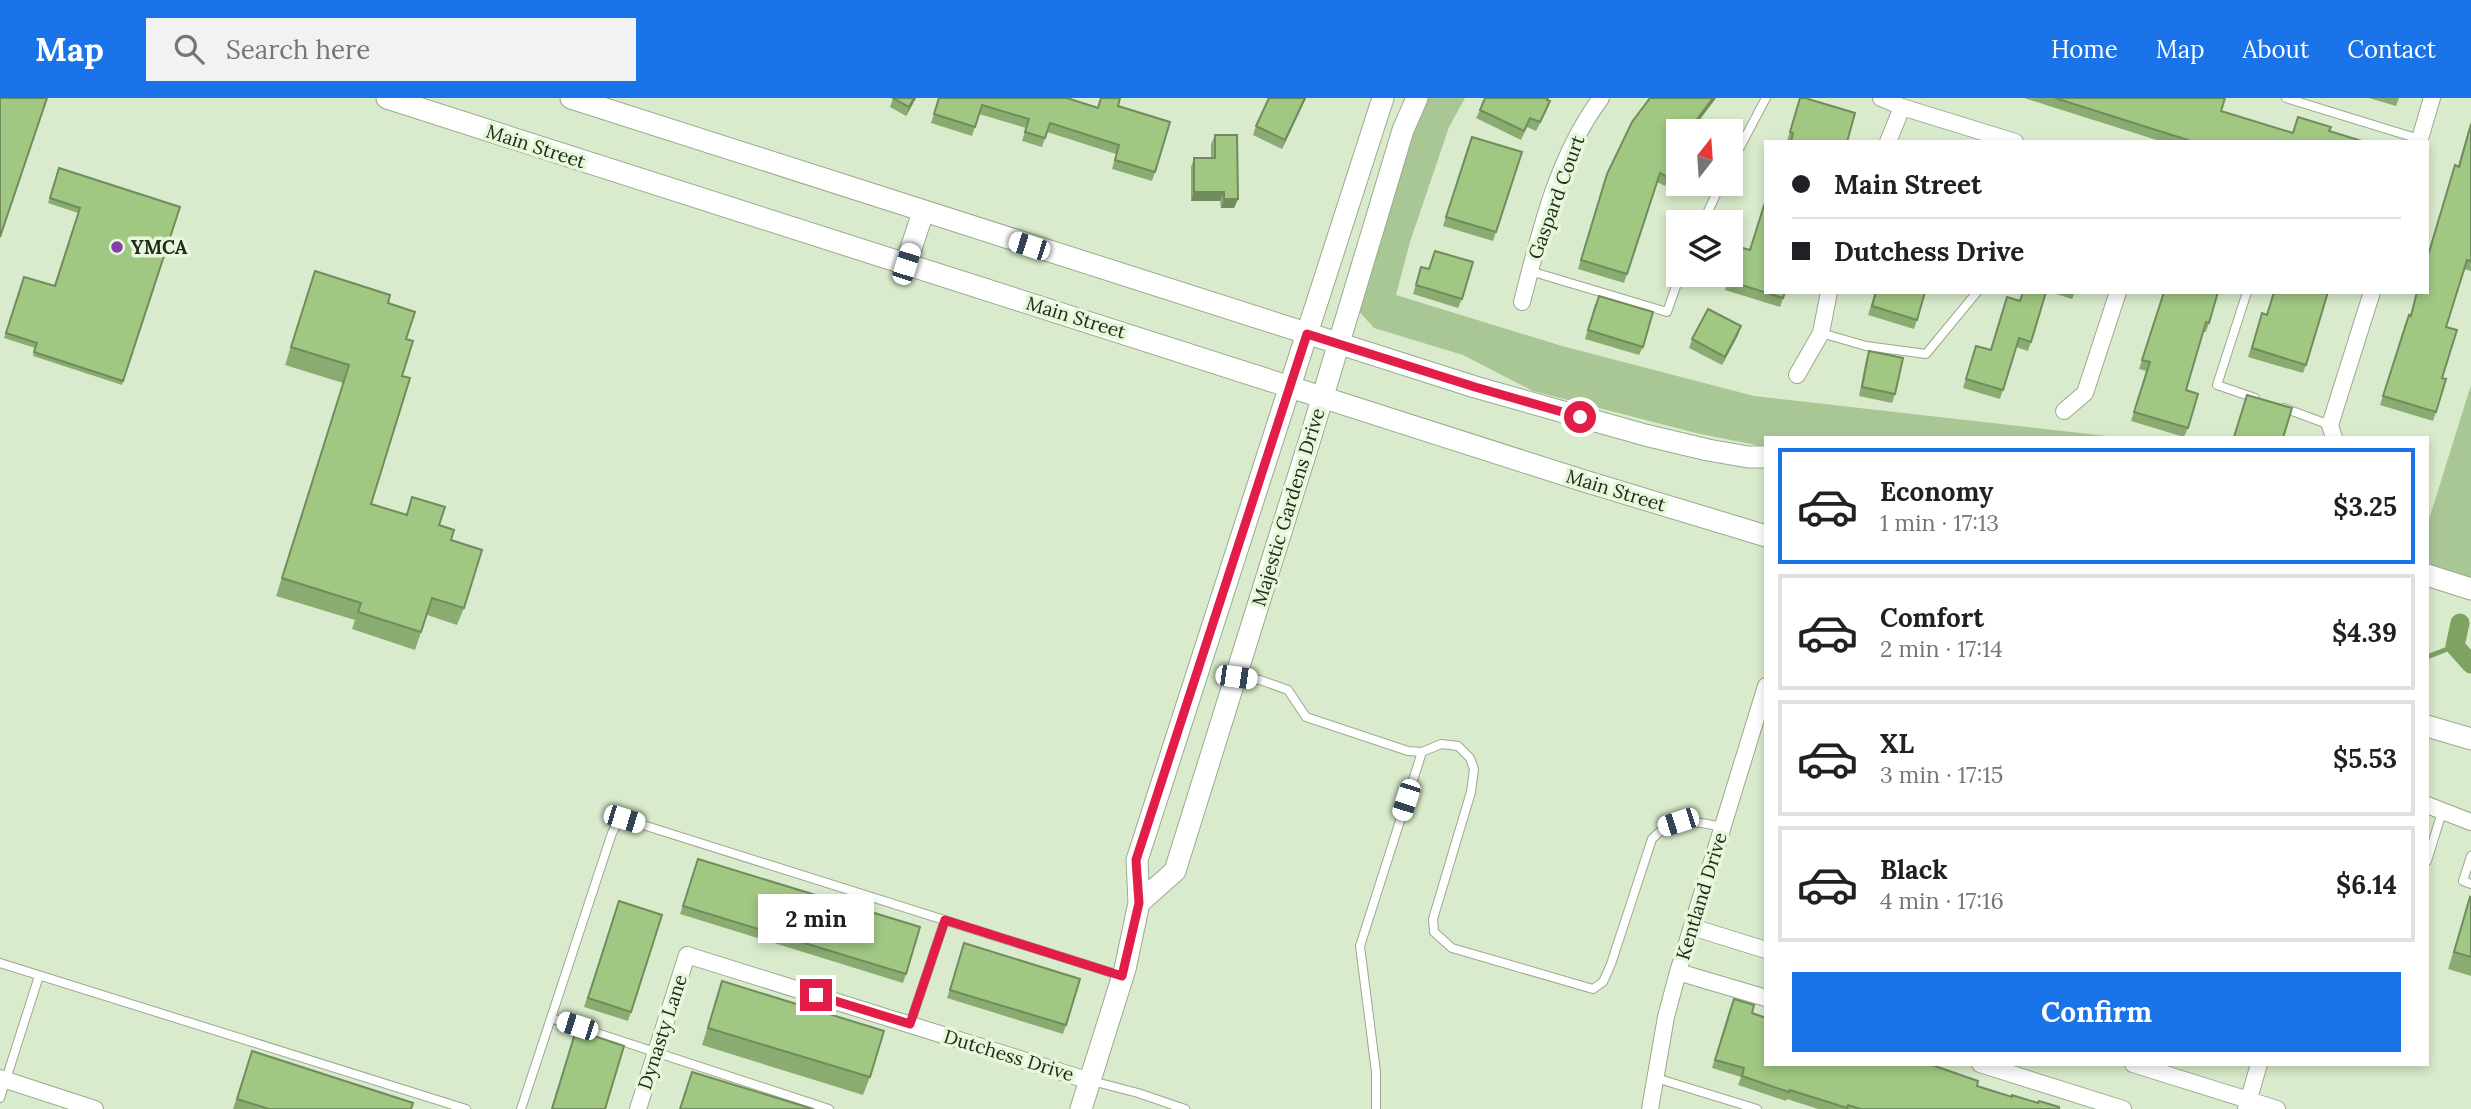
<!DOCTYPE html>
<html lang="en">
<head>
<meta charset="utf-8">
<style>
	:root { --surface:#fff; --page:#f2f2f2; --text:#202124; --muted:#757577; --line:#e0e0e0; --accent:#1a73e8 }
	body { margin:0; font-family:Lora,serif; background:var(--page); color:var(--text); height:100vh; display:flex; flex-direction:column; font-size:26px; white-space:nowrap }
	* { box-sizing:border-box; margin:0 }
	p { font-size:23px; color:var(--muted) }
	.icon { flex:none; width:38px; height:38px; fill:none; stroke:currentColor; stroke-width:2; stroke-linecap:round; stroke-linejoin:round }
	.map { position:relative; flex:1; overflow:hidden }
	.panel { position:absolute; left:1764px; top:338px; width:665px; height:630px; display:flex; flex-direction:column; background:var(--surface); border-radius:0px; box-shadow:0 4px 10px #0003 }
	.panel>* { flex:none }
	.hud { position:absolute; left:1764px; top:42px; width:665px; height:154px; border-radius:0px; box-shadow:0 4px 10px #0003; display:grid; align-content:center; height:154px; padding:0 28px; background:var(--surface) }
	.needle { width:46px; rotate:17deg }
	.tools { position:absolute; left:1666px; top:21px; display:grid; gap:14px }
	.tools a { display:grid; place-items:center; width:77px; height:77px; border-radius:0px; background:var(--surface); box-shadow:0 4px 10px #0003; font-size:35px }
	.end { position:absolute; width:32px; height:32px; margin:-16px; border:9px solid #e11d48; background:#fff; box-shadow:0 0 0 4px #fff }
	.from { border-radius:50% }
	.bubble { position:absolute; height:49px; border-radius:0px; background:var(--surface); box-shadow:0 4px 10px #0003; font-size:23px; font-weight:700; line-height:49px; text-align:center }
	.car { position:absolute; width:21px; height:42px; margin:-21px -10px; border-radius:9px; box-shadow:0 0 5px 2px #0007; background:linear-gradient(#fff 24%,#345 0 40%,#fff 0 76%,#345 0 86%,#fff 0) }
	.hud b { display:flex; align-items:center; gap:24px; height:66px; font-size:26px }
	.hud b+b { border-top:2px solid var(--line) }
	.hud i { width:18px; height:18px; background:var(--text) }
	ul { padding:12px 0 0; list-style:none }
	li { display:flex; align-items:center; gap:21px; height:116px; margin:0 14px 10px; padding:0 14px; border:4px solid var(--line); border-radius:0px }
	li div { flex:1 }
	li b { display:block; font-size:26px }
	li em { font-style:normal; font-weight:700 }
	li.selected { border-color:var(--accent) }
	li>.icon { width:63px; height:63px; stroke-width:1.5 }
	.cta { display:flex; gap:14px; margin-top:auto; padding:14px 28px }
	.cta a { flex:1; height:80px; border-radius:0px; background:var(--accent); color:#fff; font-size:28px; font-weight:700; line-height:80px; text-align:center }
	header { display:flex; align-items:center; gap:42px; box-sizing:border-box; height:98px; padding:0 35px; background:var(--accent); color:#fff }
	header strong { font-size:33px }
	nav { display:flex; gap:38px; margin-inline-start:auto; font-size:24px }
	.search { width:490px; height:63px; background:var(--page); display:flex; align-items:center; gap:18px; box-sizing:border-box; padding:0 24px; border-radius:0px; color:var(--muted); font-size:26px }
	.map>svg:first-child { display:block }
	.green { fill:#a9c695 }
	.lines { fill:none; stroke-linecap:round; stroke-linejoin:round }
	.stream { stroke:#7ea360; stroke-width:5 }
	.canal { stroke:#7ea360; stroke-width:19 }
	.lane-casing { stroke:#99aa8d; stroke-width:10 }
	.street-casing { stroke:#99aa8d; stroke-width:18 }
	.secondary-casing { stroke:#99aa8d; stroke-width:23 }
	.lane { stroke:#fff; stroke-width:8 }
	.street { stroke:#fff; stroke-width:16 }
	.secondary { stroke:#fff; stroke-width:21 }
	.wall { fill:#8aac71 }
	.shaded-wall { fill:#718c5c }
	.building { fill:#a1c883; stroke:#718c5c; stroke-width:2 }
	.route { stroke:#e11d48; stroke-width:9 }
	.poi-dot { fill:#8a3bab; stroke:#e6f8d9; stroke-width:2.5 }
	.labels { text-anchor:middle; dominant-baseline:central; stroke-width:7; stroke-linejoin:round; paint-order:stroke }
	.street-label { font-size:19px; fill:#22291d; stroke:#e6f8d9 }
	.poi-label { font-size:19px; font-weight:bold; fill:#22291d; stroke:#e6f8d9; text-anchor:start }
</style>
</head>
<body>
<header>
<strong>Map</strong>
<div class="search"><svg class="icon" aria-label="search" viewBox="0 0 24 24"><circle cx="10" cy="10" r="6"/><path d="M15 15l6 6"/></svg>Search here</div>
<nav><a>Home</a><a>Map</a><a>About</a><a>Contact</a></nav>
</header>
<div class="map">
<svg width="2471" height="1011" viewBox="0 0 2471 1011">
	<rect width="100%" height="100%" fill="#d9ebcc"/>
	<path class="green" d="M1428 0H1465L1449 29 1410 144 1396 197 1562 248 1754 298 2115 339 1766 340V349L1696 335 1533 293 1463 257 1374 230 1356 210 1412 38Z
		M2471 287V483L2427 468V418H2430Z"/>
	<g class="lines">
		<path class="stream" d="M2427 559 2455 548"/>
		<path class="canal" d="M2460 525 2455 548 2471 566"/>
		<defs>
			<path id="lane" d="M2286 0 2419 41
				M1731 66 1766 0
				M1703 124 1721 86
				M1530 173 1667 214 1680 177
				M2247 194 2217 287 2255 300
				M1821 235 1866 248 1926 256 1977 194
				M2284 310 2330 327
				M1239 579 1260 582 1288 592 1306 619 1408 653 1422 654
				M2471 758 2463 783 2471 786
				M2427 763 2442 714
				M0 865 466 1011
				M551 920 829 1011
				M910 926 945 822
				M1656 980 1757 1011
				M1092 983 1138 995 1185 1011
				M0 1000 39 878
				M521 1011 612 735 617 726 624 721 1122 878
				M1376 1011V974L1360 848 1422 654 1441 646 1458 648 1470 660 1474 671 1471 694 1433 821 1434 834 1452 850 1593 891 1603 884 1611 866 1652 741C1674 717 1693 723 1722 729"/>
			<path id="street" d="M1881 0 1902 9 2015 44
				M1888 44 1902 9
				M2419 44 2432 0
				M1522 204C1540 134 1557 59 1601 0
				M1797 277 1821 235 1829 194
				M2064 313 2085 295 2118 194
				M2334 340 2330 327 2372 194
				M2427 707 2471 724
				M1692 829 1766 852
				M1678 874 1766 900
				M1980 966 2123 1011
				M2133 966 2277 1011
				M0 980 95 1011
				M638 1011 687 857 1090 983
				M1650 1011 1666 919 1678 874 1766 588
				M2246 1011 2259 966"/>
			<path id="secondary" d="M387 0 1581 382 1766 438
				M571 0 1475 289 1645 337 1708 352 1748 359H1766
				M906 166 923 114
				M2427 477 2471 491
				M2427 628 2471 641
				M1139 805 1175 773 1310 341 1403 32 1417 0
				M1081 1011 1125 871 1139 805 1137 762 1383 0"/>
		</defs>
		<use href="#lane" class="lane-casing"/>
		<use href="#street" class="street-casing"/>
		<use href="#secondary" class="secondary-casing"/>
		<use href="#lane" class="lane"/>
		<use href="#street" class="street"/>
		<use href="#secondary" class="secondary"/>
	</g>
	<path class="wall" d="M893 0H916L906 18 890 9Z
		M939 0 1098 10 1118 8 1155 74 1152 83 1112 71 1116 56 1047 34 1042 49 1022 43 1026 30 979 16 972 38 931 25Z
		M1306 0 1282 51 1253 37 1256 28Z
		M1716 0 1691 33H1678V63L1665 88 1657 84 1624 185 1578 171 1607 76Z
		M1800 0 1847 44 1787 43Z
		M2024 0H2225L2221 13 2292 35 2329 33 2365 44H2163Z
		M2369 0H2399L2396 8Z
		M1549 3 1547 12 1536 33 1527 29 1521 42 1476 20 1480 12Z
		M2471 24V173L2464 171 2446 229 2442 280 2436 314 2433 323 2380 307 2405 226 2410 218 2417 194H2427V159L2452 76 2455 67 2458 68Z
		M1215 37 1238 101 1234 110H1221L1220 103H1191V69L1194 60H1211V46Z
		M1468 48 1496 134 1493 143 1443 128Z
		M59 70 180 109 122 287 33 258 35 250 4 240 24 179 54 188 78 115 48 105Z
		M1421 169 1462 201 1458 210 1413 196Z
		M315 173 388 205 406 241 402 278 371 406 406 417 412 399 439 427 451 442 464 510 457 527 427 517 415 552 352 531 355 522 276 498 343 285 285 267Z
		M1730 177 1785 194 1780 209 1725 192Z
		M1875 194 1917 222 1914 231 1868 217Z
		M2050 194H2075L2072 201Z
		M2164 194 2209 225 2206 234H2203L2186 292 2188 330 2184 339 2131 323 2146 273 2139 271Z
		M1595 206 1643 249 1639 257 1585 241Z
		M2004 207 2031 244 2028 253 2016 249 2000 301 1963 290 1973 256 1990 252Z
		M2262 215 2306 267 2303 275 2248 259Z
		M1738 237 1722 267 1689 250 1692 241Z
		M1869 253 1895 296 1892 305 1859 298 1866 262Z
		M695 770 906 876 903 885 680 816Z
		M2470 799 2471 800V878L2448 871Z
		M619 803 662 817 628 923 584 909Z
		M961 854 1066 927 1063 936 947 900Z
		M722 883 870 979 863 997 702 947Z
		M1730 910 1752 915 1766 966 1977 988 2012 999 2059 1011H1818L1787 1001 1786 1003 1738 987 1741 979 1712 970Z
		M576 932 605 1011H551Z
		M252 953 411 1011H233Z"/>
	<path class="shaded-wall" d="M914 0H916L906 18 909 9Z
		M1305 0H1306L1282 51 1285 42Z
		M1713 0H1716L1691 33H1688Z
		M1194 94H1224L1220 103H1191Z
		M1224 101H1238L1234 110H1221Z
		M1741 228 1738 237 1722 267 1725 259Z"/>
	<path class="building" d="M0 0H47L0 139Z
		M893 0H914L909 9Z
		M939 0H1067L1098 10 1101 0H1120L1118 8 1170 24 1155 74 1115 62 1119 47 1050 25 1045 40 1025 34 1029 21 982 7 975 29 934 16Z
		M1269 0H1305L1285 42 1256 28Z
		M1485 0H1548L1547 2 1550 3 1540 24 1530 20 1524 33 1480 12Z
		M1650 0H1713L1688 33H1678V60L1669 80 1660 75 1627 176 1581 162 1607 76 1632 24Z
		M1800 0H1805L1855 15 1847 44H1791L1793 35 1790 34Z
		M2055 0H2225L2221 13 2293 35 2298 19 2331 29 2329 33 2365 44H2194Z
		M2471 26V163L2467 162 2446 229 2457 232 2442 280 2446 281 2436 314 2383 298 2409 217 2411 218 2417 194H2427V161L2455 67 2459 69Z
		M1215 37H1237L1238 101H1224V94H1194V60H1215Z
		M1472 39 1522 54 1496 134 1446 119Z
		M59 70 180 109 123 283 34 254 37 245 6 235 24 179 55 188 80 110 50 100Z
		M1766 101V194H1785L1783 200 1729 183 1739 149 1750 152Z
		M1435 153 1473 164 1462 201 1416 187 1421 169 1429 171Z
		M315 173 390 197 388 205 415 214 406 241 413 243 402 278 410 280 371 406 407 417 412 399 445 409 439 427 454 432 451 442 482 452 464 510 432 500 421 534 358 514 361 505 282 480 349 267 291 249Z
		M1876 194H1925L1917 222 1872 208Z
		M2023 194H2046L2031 244 2019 240 2003 292 1966 281 1976 248 1991 252 2007 199 2020 203Z
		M2164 194H2218L2209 225 2206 224 2186 292 2198 296 2188 330 2134 314 2150 264 2142 262Z
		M2274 194H2328L2306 267 2252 250 2262 215 2267 217Z
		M1599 198 1653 214 1643 249 1588 232Z
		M1708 211 1741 228 1725 259 1692 241Z
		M1869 253 1903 260 1895 296 1862 289Z
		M2247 297 2292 310 2283 340 2234 339Z
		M698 761 920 829 906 876 683 808Z
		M2470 799 2471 800V859L2454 854Z
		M619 803 662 817 631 914 588 900Z
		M964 845 1080 881 1066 927 950 892Z
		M722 883 884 933 870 979 708 930Z
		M1734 901 1754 907 1752 915 1766 920V966H1929L1978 983 1977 988 2012 999V997L2038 1005 2039 1003 2059 1009V1011H1861L1848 1007 1847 1010 1790 992 1789 994 1742 978 1744 970 1715 962Z
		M576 932 624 948 605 1011H552Z
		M252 953 413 1005 411 1011H269L237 1001Z
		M692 974 813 1011H680Z"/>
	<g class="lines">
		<path class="route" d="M816 897 910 926 945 822 1122 878 1139 805 1136 762 1307 236 1475 289 1580 319"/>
	</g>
	<circle class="poi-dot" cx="117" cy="149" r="7"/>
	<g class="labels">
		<g class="street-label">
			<text transform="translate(536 48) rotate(18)">Main Street</text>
			<text transform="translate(1556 99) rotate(-70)">Gaspard Court</text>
			<text transform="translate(1076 219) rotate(17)">Main Street</text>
			<text transform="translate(1616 392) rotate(17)">Main Street</text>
			<text transform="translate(1288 409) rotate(-73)">Majestic Gardens Drive</text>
			<text transform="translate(1701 798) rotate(-73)">Kentland Drive</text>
			<text transform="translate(662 934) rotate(-72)">Dynasty Lane</text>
			<text transform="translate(1009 957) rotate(17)">Dutchess Drive</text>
		</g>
		<g class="poi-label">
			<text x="131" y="149">YMCA</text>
		</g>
	</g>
</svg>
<div class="tools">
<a><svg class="needle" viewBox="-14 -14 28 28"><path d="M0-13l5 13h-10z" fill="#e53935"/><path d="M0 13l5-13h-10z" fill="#757577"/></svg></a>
<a><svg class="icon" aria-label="layers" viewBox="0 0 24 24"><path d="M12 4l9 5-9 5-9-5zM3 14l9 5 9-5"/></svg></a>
</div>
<i class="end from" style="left:1580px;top:319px"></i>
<i class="end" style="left:816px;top:897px"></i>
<div class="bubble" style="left:758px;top:796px;width:116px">2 min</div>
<i class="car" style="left:1029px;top:148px;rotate:288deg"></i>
<i class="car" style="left:906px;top:166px;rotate:18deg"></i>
<i class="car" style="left:1236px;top:579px;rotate:98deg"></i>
<i class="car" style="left:1406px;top:702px;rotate:198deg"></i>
<i class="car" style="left:624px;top:721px;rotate:107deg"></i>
<i class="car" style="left:1678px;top:724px;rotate:252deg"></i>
<i class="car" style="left:577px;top:928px;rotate:288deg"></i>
<div class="hud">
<b><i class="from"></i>Main Street</b>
<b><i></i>Dutchess Drive</b>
</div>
<section class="panel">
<ul>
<li class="selected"><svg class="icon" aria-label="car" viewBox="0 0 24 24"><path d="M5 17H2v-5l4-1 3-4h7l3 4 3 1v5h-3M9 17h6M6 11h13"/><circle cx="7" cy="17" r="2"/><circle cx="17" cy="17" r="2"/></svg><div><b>Economy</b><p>1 min · 17:13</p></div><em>$3.25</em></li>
<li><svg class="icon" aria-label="car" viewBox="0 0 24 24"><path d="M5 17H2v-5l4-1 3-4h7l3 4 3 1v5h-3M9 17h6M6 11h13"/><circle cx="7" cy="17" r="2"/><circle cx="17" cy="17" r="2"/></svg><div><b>Comfort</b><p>2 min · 17:14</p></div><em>$4.39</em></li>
<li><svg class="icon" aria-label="car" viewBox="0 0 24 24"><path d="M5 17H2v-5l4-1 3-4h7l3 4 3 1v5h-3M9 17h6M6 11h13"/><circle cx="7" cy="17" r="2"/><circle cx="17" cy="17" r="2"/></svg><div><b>XL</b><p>3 min · 17:15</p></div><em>$5.53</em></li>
<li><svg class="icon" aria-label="car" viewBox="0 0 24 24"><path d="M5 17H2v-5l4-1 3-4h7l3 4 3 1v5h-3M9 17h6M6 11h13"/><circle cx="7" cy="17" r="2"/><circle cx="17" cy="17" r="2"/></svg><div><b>Black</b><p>4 min · 17:16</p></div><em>$6.14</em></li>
</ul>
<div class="cta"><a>Confirm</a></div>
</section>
</div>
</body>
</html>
